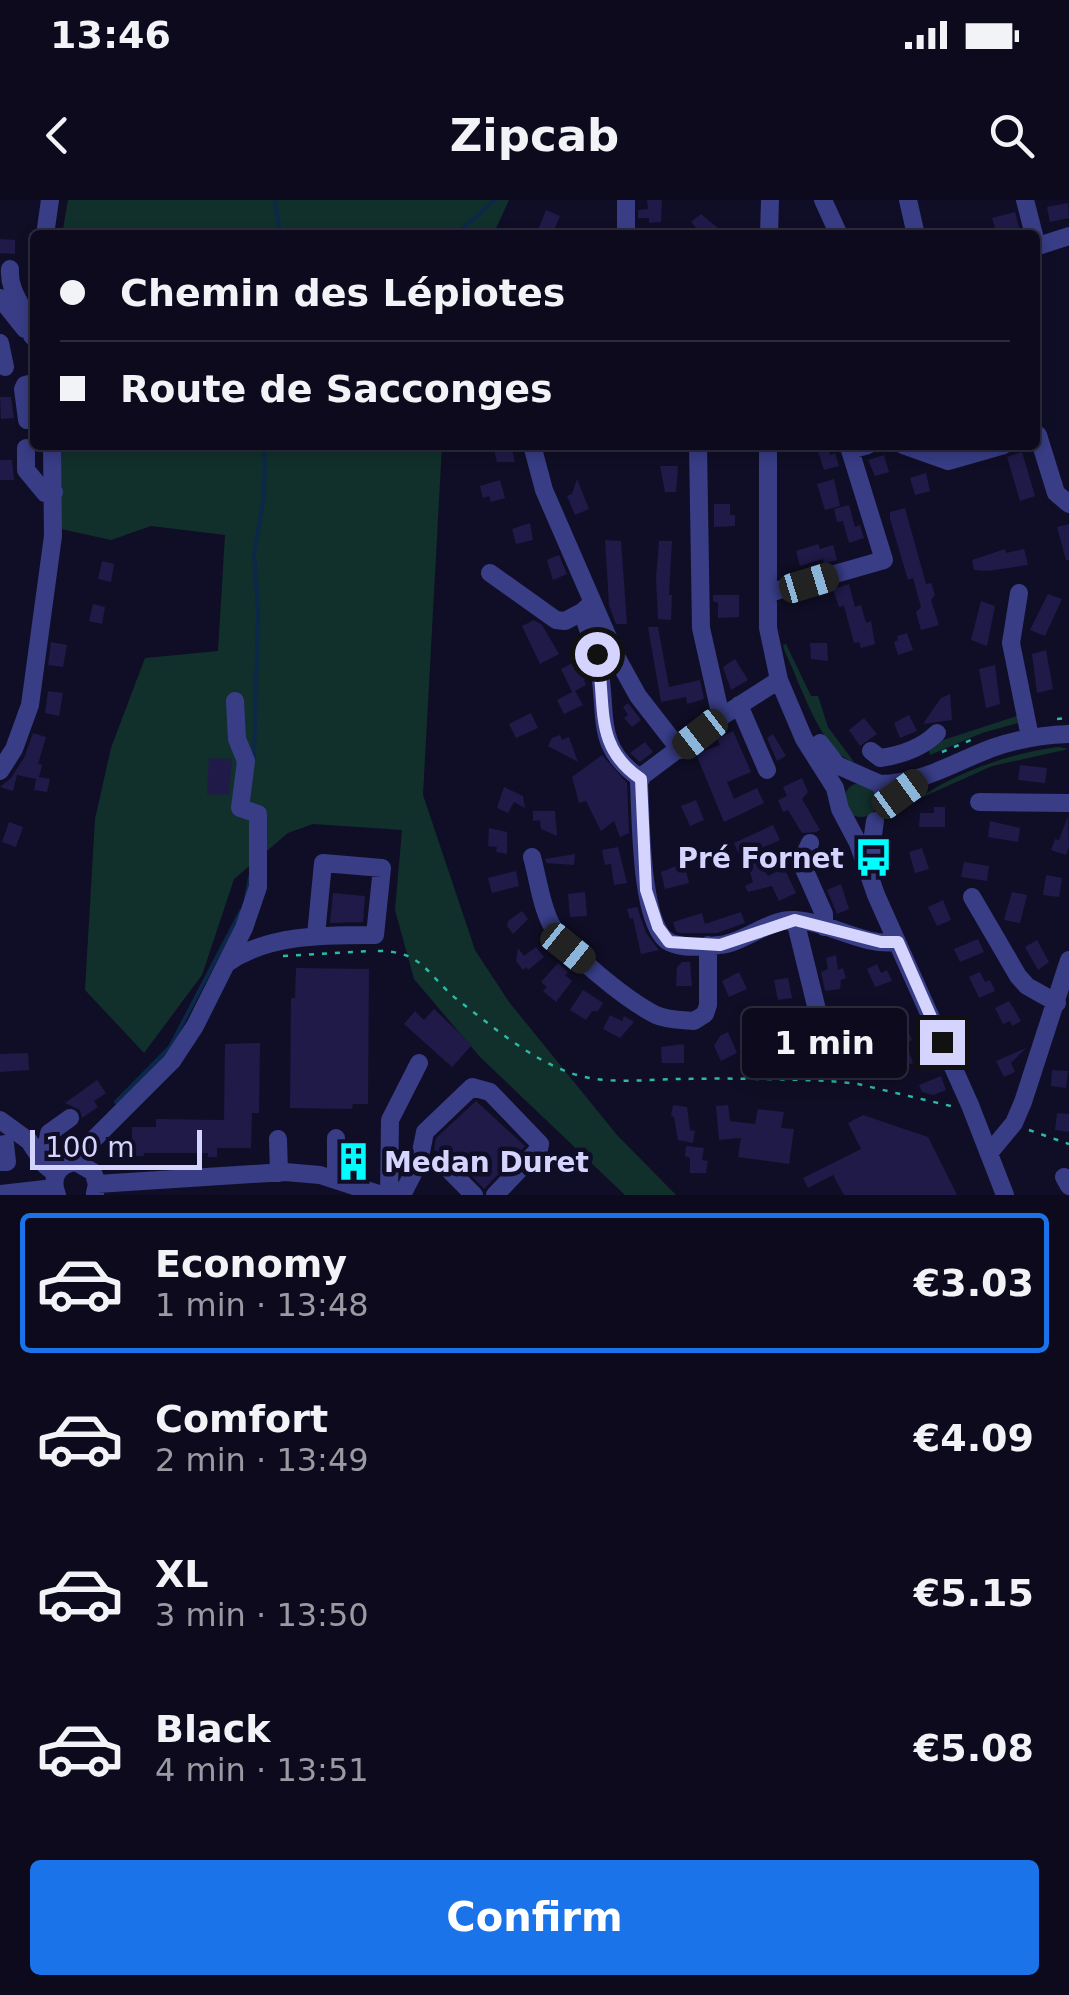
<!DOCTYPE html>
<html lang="en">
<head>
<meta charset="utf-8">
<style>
	:root { --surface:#0c0a1c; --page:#1a1829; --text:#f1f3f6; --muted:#9a9aa3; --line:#2c2b3b; --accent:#1a73e8 }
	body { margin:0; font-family:"DejaVu Sans",sans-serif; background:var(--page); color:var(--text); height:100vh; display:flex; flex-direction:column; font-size:38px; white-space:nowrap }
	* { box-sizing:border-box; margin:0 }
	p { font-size:32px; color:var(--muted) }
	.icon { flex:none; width:55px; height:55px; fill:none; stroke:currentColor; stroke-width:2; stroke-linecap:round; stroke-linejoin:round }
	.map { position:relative; height:995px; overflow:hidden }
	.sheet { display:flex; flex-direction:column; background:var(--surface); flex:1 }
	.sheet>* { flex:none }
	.hud { position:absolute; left:30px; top:30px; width:1010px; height:220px; border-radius:10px; box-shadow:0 5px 15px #0003,0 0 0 2px var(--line); display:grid; align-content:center; height:220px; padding:0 30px; background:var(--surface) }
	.scale { position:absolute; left:30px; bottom:25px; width:172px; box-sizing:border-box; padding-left:10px; border:5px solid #d4d4ff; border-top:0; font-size:28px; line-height:35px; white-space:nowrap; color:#d4d4ff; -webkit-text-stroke:8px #100e26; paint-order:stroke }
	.end { position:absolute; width:45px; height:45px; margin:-22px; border:12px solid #d4d4ff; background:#111; box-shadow:0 0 0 5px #111 }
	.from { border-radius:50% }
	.bubble { position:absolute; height:70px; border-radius:10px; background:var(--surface); box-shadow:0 5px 15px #0003,0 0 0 2px var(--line); font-size:32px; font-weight:800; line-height:70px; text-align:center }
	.car { position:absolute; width:30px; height:60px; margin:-30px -15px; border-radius:12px; box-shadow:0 0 8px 2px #0007; background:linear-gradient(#222 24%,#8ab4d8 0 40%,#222 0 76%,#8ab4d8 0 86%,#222 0) }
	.hud b { display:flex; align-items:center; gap:35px; height:95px; font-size:38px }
	.hud b+b { border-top:2px solid var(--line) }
	.hud i { width:25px; height:25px; background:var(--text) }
	ul { padding:18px 0 0; list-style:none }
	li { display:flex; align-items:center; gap:30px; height:140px; margin:0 20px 15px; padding:0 10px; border:5px solid transparent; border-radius:10px }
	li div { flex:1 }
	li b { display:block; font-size:38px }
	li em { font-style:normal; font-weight:800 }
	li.current { border-color:var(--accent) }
	li>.icon { width:90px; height:90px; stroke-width:1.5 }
	.button { display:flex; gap:20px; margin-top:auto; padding:20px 30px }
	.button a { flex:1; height:115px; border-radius:10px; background:var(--accent); color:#fff; font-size:40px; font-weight:800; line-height:115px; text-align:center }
	.status { display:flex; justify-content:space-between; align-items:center; height:70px; padding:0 50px; background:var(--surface); direction:ltr }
	.status svg { height:28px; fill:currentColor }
	header { display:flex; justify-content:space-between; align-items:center; height:130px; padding:0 30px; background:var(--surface); font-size:45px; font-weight:800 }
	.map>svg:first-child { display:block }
	.green { fill:#11302c }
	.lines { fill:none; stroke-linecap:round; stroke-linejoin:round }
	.stream { stroke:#0b2849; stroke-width:4 }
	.building { fill:#1f1a48 }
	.path { stroke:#2cbaa4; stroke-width:2.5; stroke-dasharray:5 8; stroke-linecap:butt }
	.minor { stroke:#383d86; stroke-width:18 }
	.route { stroke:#d4d4ff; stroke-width:12 }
	.labels { text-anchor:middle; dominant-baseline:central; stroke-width:9; stroke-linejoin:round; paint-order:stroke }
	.poi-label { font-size:28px; font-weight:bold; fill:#d4d4ff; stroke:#100e26; text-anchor:end }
</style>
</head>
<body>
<div class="status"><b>13:46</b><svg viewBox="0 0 49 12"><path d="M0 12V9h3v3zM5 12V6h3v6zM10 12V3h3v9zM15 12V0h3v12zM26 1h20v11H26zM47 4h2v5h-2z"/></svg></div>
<header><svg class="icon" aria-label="back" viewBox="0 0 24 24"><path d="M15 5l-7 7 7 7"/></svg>Zipcab<svg class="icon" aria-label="search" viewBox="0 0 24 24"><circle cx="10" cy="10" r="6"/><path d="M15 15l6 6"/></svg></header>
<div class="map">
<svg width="1069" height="995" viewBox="0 0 1069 995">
	<rect width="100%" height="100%" fill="#100e26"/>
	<path class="green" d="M68 0H509L493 35H62Z
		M61 245H442L423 595 475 750 509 802 617 935 676 995H625L480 857 414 779 395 710 402 630 313 624 288 633 234 679 202 775 144 853 85 790 95 619 111 548 145 458 218 451 225 335 151 326 111 340 61 329Z
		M786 444 811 496H818L828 527 854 562C821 552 800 482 785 452L783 445Z
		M1017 516 1018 523 982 533 930 555 928 545Z
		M1058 547 1069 549 992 566 914 601C958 572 1006 554 1058 547Z
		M844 600a17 17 0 1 1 34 0a17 17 0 1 1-34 0Z"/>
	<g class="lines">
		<path class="stream" d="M275 0 280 35
			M455 35 495 0
			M254 559 258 410 254 354 264 297 265 245
			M246 698 250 677
			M116 902 170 847 241 711"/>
	</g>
	<path class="building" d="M647 0H662L661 22 649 23V18H638V10L648 9Z
		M1068 3 1069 18 1050 22 1047 7Z
		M546 10 560 16 552 35 538 30Z
		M1015 12 1020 31 997 35 992 18Z
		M701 14 718 28 710 35H702L691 22Z
		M0 39 15 40V54L0 53Z
		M0 197H11L14 218 1 219Z
		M493 245H511L515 262H497Z
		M816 245H828L830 255 835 253 839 266 824 270Z
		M1022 252 1035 296 1020 301 1007 257Z
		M884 255 889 272 875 276 868 260Z
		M0 260H12L14 280H0Z
		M660 266H678L676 292H665Z
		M926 273 930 291 915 295 910 278Z
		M577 279 589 309 575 315 567 296 572 294Z
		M834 279 840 306 825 310 817 284Z
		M500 280 505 298 491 302 489 296 483 298 480 286Z
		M714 304H730V315H735V326L714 327Z
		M849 305 855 327 860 325 864 338 849 343 843 321 837 322 834 309Z
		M905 308 926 384 931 383 935 395 931 400 939 425 921 430 916 412 921 407 913 378 908 380 890 319V312Z
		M530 323 533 340 516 344 512 329Z
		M1069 324V360H1066L1057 327Z
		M605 340 621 341 627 424H616L609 405Z
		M659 341H672L669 395H672L671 420 658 419 656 378Z
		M818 344 820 349 833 345 837 360 824 364 823 359 800 366 796 351Z
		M1005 349 1006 353 1024 349 1028 365 988 371 974 370 972 360Z
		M559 355 567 374 553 380 547 360Z
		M102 361 114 364 111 382 98 379Z
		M849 384 855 407 861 405 866 423 871 421 875 444 861 448 859 442 854 443 844 406 839 407 833 389Z
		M1048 394 1062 399 1045 436 1030 430Z
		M713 395H739V417L718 418V403L713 401Z
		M981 401 995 406 987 446 971 440Z
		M93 404 105 407 102 424 89 421Z
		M534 420 542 425 559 454 540 464 522 426Z
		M648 427H658L669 487 700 480 704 499 687 504 686 497 661 502Z
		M907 433 913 450 898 455 894 442 898 440 897 436Z
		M51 442 67 445 63 467 48 465Z
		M810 443H827L828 461 811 459Z
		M1046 450 1053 489 1037 493 1032 454Z
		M735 459 748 480 731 490 723 467Z
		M576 461 588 477 584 480 586 485 575 491 583 505 564 514 557 500 572 492 561 469Z
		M995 465 1000 504 986 508 979 469Z
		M48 491 63 493 59 516 45 513Z
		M950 494 952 520 923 524 941 498Z
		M628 503 641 520 632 527 624 518 628 515 623 507Z
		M531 513 538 528 516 538 509 524Z
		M909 515 917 531 900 538 894 523Z
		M864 518 877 534 860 546 849 530Z
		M733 531 751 572 727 582 734 599 757 588 764 603 724 622 696 554 720 545 717 539Z
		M33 533 46 537 38 564 42 565 39 577 50 579 47 592 34 590 36 579 17 575 13 591 0 587 11 578 25 556Z
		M773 534 786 556 777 561 767 538Z
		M560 535 562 540 569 537 578 562 548 546 552 538Z
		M645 542 653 552 640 562 630 553Z
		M602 555 627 583 629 633 620 637 614 621 601 631 586 601 579 603 572 577Z
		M209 558 232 559 229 595 207 594Z
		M1020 565 1047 568 1045 583 1018 580Z
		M802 578 808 592 802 599 820 630 816 632 802 633 788 610 783 612 778 600 787 596 783 587Z
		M504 587 523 596 525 608 514 602 508 613 497 608Z
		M696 600 704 620 690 626 681 606Z
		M934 607H945V627H919L920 613H934Z
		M533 611H555L557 636 541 629 540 620 533 621Z
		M1068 616 1069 647 1066 655 1051 650 1055 639 1059 640Z
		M990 621 1020 628 1018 642 988 637Z
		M9 622 23 627 16 647 2 642Z
		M773 625 780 640 759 649 762 656 756 658 768 676 784 668 796 693 779 701 772 686 748 692 745 686 753 682 747 662 743 664 734 643Z
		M489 628 507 632V654L496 652 497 647 488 646Z
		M618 647 627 683 614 685 611 664 605 665 602 650Z
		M922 648 929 669 915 673 909 652Z
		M575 654 574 665 546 663 545 659Z
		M964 662 989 666 987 681 961 677Z
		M684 663 689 683 665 689 661 672Z
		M516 671 519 686 492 693 488 678Z
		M1046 675 1062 678 1059 697 1043 695Z
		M841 684 849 709 837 714 827 690Z
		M585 692 587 716 570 717 568 694Z
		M1012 692 1027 695 1020 723 1004 720Z
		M333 693 365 696 363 722 330 723Z
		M943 700 951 720 937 726 928 707Z
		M637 707 646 733 659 750 641 754 633 718 630 719 627 709Z
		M522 711 528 719 513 734 507 726 508 721Z
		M741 712 745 723 717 733H680L676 731 673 722 702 713 705 724Z
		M978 739 984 752 960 762 954 749Z
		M1037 740 1049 762 1038 770 1025 747Z
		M536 747 544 757 528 770 526 767 523 770 516 761 518 748 524 756Z
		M836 755 838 770 843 768 846 778 841 780 840 789 825 791 821 772 828 769 826 758Z
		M682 762H690L692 786H676L677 767Z
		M558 763 568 772 565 775 572 781 556 802 543 791 547 787 541 782Z
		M877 764 881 773 887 770 892 781 875 787 867 769Z
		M296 768 369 769 368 904H353L352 909 290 908 291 798H295Z
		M739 772 747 789 729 797 722 781Z
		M980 772 985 782 990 780 995 791 979 798 969 777Z
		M788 778 792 798 778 800 774 780Z
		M583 790 603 803 598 811H592L586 820 570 810Z
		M1009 801 1021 821 1012 826 1010 821 1003 824 995 808Z
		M434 809 472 845 452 867 404 824 415 811 424 820Z
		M610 815 622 821 624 816 634 822 620 838 603 829Z
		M903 818 912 840 906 843 913 863 896 869 892 857 900 854 888 824Z
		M857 829 864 849 859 851 861 856 852 859 843 834Z
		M728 832 737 853 721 861 714 846 720 836Z
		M786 840H806V855L786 854Z
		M260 843 259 913H252L251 948H217V957H208V953H144V956H132V927H156V919L224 920 225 844Z
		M684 844V863H662L661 847Z
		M1026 848 1011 863 1015 872 1004 877 996 861Z
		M28 853 29 870 0 872V854Z
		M1052 870 1068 871 1066 888 1051 886Z
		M941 876 946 890 933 895 922 892 919 885Z
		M97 880 106 893 94 901 98 907 82 918 80 910 65 903Z
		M476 901 525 946 484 989 455 958 434 950 436 938Z
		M673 905 687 907 690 930 695 931 693 943 678 940 674 917 671 916Z
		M728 905 730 921 755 924 758 909 784 912 781 928 794 929 789 964 738 957 741 938 719 940 716 906Z
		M1057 913 1069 914V932L1055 930Z
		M863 915 928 937 957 995H844L833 975 808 988 803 978 861 949 848 923Z
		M686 946 704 948 702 960 708 961 706 973H690V958L685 956Z"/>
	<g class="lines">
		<path class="path" d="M1057 519 1069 518
			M942 552 971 540
			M903 597 910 599 917 594
			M378 751C424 751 427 776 459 801 492 826 529 858 568 872 604 886 646 879 683 879 732 878 781 879 830 881L858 884 955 907
			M283 756 370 751
			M1029 930 1069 944"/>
		<path class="minor" d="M823 0 839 35
			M908 0 916 35
			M1025 0 1034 35
			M45 35 50 0
			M626 35V0
			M769 35 770 0
			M1035 47 1069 36
			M10 69C8 95 29 110 32 136
			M0 98 25 129
			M0 143 5 167
			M27 220 23 189 25 185 29 184 35 199
			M1035 236 1038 235 1056 293 1069 304
			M532 245 544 290 617 458 638 496 680 550
			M698 245 701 428 721 517
			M768 245V428L779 480 804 539 835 588 840 609 858 643 876 695 970 905 1005 995
			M903 245 948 261 1004 245
			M26 248V270L45 293 54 292
			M490 373 556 420 565 421 582 412
			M772 392 884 360 850 250 868 245
			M1019 393 1011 443 1030 537
			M591 404 582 412C589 432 597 452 600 473 607 520 596 548 641 579
			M779 480 721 517 642 576 639 582C641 617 640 718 666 740 678 749 705 747 719 745 744 743 767 720 792 720 827 720 862 747 897 742
			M739 505 767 570
			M820 543 837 565 880 584 887 600 885 608
			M871 551 880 558C901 555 922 548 937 533
			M0 571 14 549 30 505 53 336 52 245
			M880 584C921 584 955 562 992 548 1017 539 1043 535 1069 534
			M979 602 1069 603
			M875 621 872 642 877 670
			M810 643 801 662 824 714V727
			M532 657C538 679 541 705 551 724 565 751 628 801 656 815 667 820 682 820 694 821L705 814 708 805V745
			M972 697 1018 776 1027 786 1057 803
			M795 720 818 814
			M227 763C269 734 326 735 375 735L382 668 323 663 316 735
			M0 920 29 941 45 965 56 974
			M336 938V979
			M278 939 279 973
			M0 945 5 944 7 962H0
			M37 952 47 945 49 933 70 918
			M990 952 1014 923 1023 902 1069 760
			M76 962 93 940 172 861 195 826 244 728 258 687V614L240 608 246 561 237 539 235 501
			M1064 977 1069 986
			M97 984 285 972 320 975 382 995
			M0 994 54 988
			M57 995C50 978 58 964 76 962L93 972 97 984 95 993
			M389 995 390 920 419 863
			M402 995 419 962
			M474 995 446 967 419 962 425 932 472 887 490 892 540 944 539 949 495 995"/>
	</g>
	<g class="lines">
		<path class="route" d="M597 454C607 504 592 546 641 579L646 690 658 727 669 742 720 745 795 720 881 742H898L942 842"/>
	</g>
	<defs>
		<symbol id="bus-bare" viewBox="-9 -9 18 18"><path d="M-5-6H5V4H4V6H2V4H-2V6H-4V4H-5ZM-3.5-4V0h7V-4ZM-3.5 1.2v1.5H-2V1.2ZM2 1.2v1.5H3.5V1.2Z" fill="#00feff" stroke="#100e26" stroke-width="2.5" paint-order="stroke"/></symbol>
		<symbol id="building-bare" viewBox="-9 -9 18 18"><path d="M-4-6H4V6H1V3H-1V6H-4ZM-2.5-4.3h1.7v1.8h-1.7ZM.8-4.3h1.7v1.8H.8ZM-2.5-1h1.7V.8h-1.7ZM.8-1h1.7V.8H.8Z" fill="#00feff" stroke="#100e26" stroke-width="2.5" paint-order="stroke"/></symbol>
	</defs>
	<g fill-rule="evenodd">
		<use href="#bus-bare" x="846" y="630" width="55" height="55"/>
		<use href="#building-bare" x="326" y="934" width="55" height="55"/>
	</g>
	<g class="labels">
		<g class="poi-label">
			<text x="844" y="658">Pré Fornet</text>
			<text x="384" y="962" text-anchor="start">Medan Duret</text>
		</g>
	</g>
</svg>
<div class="scale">100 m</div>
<i class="end from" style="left:597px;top:454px"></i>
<i class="end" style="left:942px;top:842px"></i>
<div class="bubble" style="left:742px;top:808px;width:165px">1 min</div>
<i class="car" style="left:809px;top:383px;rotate:73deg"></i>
<i class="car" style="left:700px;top:534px;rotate:232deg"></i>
<i class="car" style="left:900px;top:594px;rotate:54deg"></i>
<i class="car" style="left:568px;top:748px;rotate:129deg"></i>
<div class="hud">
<b><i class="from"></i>Chemin des Lépiotes</b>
<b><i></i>Route de Sacconges</b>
</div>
</div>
<section class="sheet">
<ul>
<li class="current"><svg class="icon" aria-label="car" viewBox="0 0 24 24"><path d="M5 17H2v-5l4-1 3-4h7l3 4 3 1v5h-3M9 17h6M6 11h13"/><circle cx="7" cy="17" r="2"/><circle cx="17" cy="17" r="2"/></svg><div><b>Economy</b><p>1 min · 13:48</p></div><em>€3.03</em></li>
<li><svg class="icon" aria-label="car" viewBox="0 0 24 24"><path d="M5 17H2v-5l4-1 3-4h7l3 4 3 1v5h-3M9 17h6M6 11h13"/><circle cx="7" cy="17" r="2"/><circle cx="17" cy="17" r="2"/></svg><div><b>Comfort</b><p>2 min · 13:49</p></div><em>€4.09</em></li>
<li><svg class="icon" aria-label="car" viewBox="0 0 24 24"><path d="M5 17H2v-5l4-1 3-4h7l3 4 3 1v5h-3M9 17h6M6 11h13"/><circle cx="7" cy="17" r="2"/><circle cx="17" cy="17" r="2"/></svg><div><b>XL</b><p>3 min · 13:50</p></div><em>€5.15</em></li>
<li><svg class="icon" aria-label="car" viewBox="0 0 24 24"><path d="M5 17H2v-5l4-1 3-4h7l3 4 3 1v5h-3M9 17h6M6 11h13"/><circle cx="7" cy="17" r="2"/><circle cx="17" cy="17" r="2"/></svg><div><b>Black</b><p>4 min · 13:51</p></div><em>€5.08</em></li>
</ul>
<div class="button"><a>Confirm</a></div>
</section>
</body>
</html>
